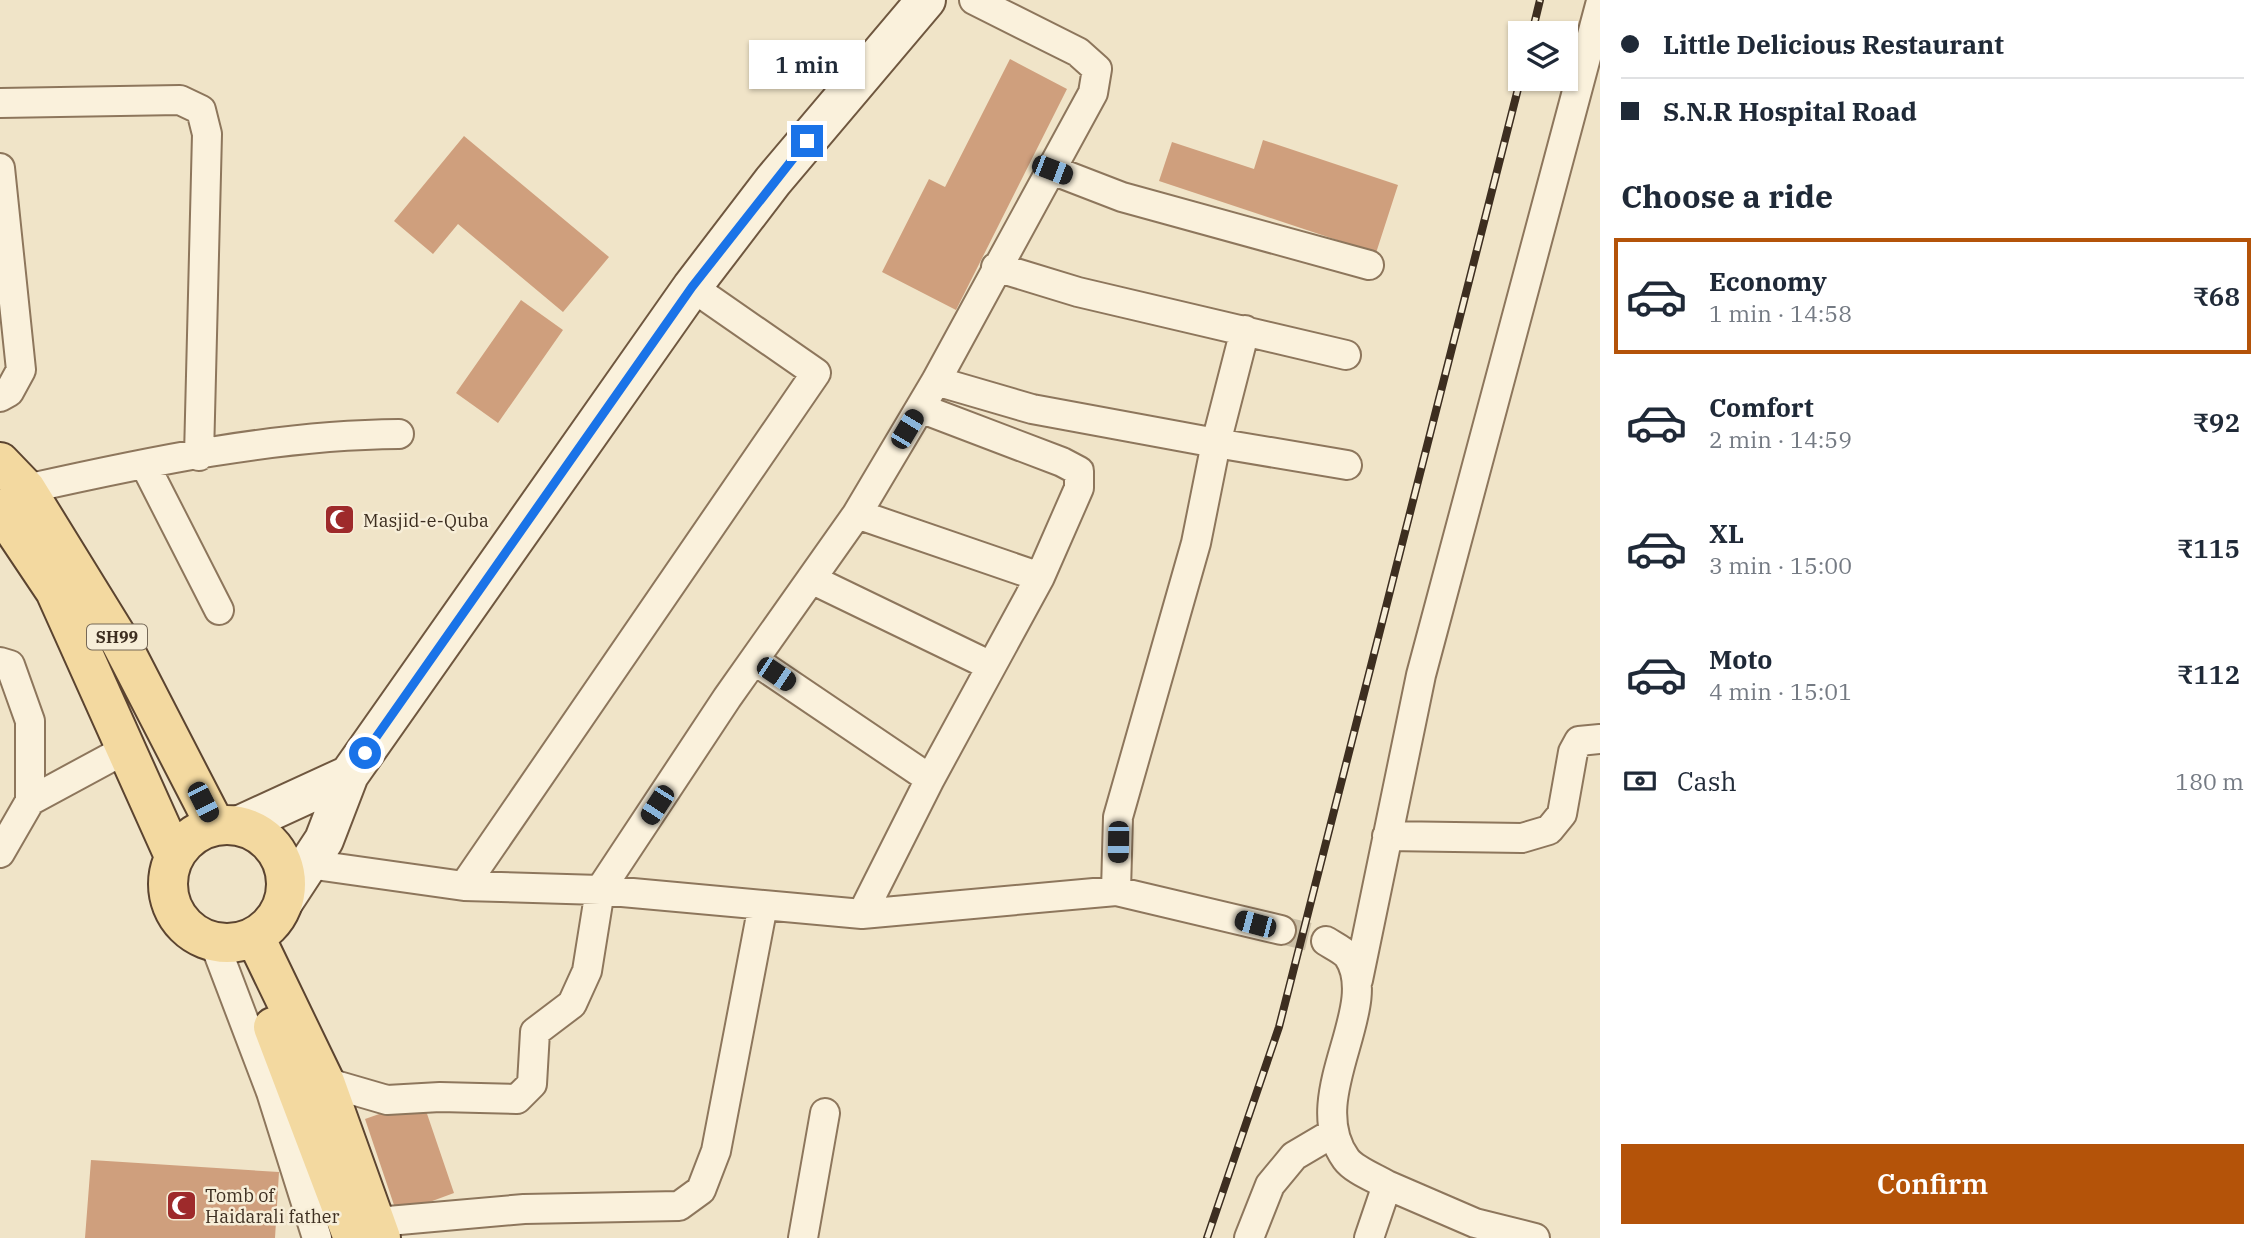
<!DOCTYPE html>
<html lang="en">
<head>
<meta charset="utf-8">
<style>
	:root { --surface:#fff; --page:#f2f2f3; --text:#1f2937; --muted:#747a83; --line:#e0e1e3; --accent:#b45309 }
	body { margin:0; font-family:"IBM Plex Serif",serif; background:var(--page); color:var(--text); height:100vh; display:flex; flex-direction:column; font-size:26px; white-space:nowrap }
	* { box-sizing:border-box; margin:0 }
	p { font-size:23px; color:var(--muted) }
	.icon { flex:none; width:38px; height:38px; fill:none; stroke:currentColor; stroke-width:2; stroke-linecap:round; stroke-linejoin:round }
	.map { position:relative; flex:1; overflow:hidden }
	.side { display:flex; flex-direction:column; background:var(--surface); width:665px }
	.side>* { flex:none }
	.banner { display:grid; align-content:center; height:154px; padding:0 21px; background:var(--surface) }
	.tools { position:absolute; left:1508px; top:21px; display:grid; gap:14px }
	.tools a { display:grid; place-items:center; width:70px; height:70px; border-radius:0px; background:var(--surface); box-shadow:0 2px 5px #0004; font-size:35px }
	.end { position:absolute; width:32px; height:32px; margin:-16px; border:9px solid #1a73e8; background:#fff; box-shadow:0 0 0 4px #fff }
	.from { border-radius:50% }
	.bubble { position:absolute; height:49px; border-radius:0px; background:var(--surface); box-shadow:0 2px 5px #0004; font-size:23px; font-weight:600; line-height:49px; text-align:center }
	.car { position:absolute; width:21px; height:42px; margin:-21px -10px; border-radius:9px; box-shadow:0 0 5px 2px #0007; background:linear-gradient(#222 24%,#8ab4d8 0 40%,#222 0 76%,#8ab4d8 0 86%,#222 0) }
	.banner b { display:flex; align-items:center; gap:24px; height:66px; font-size:26px }
	.banner b+b { border-top:2px solid var(--line) }
	.banner i { width:18px; height:18px; background:var(--text) }
	ul { padding:0; list-style:none }
	li { display:flex; align-items:center; gap:21px; height:116px; margin:0 14px 10px; padding:0 7px; border:4px solid transparent; border-radius:0px }
	li div { flex:1 }
	li b { display:block; font-size:26px }
	li em { font-style:normal; font-weight:600 }
	li.current { border-color:var(--accent) }
	li>.icon { width:63px; height:63px; stroke-width:1.5 }
	h2 { padding:0 21px; font-size:32px; line-height:84px }
	.pay { display:flex; align-items:center; gap:18px; height:77px; padding:0 21px; font-size:26px }
	.pay p { margin-inline-start:auto }
	.cta { display:flex; gap:14px; margin-top:auto; padding:14px 21px }
	.cta a { flex:1; height:80px; border-radius:0px; background:var(--accent); color:#fff; font-size:28px; font-weight:600; line-height:80px; text-align:center }
	main { display:flex; flex:1; min-height:0 }
	.map>svg:first-child { display:block }
	.building { fill:#cf9f7d }
	.lines { fill:none; stroke-linecap:round; stroke-linejoin:round }
	.street-tunnel { stroke:#ccc0a6; stroke-width:28; stroke-dasharray:28 14; stroke-linecap:butt }
	.street-casing { stroke:#8d765c; stroke-width:32 }
	.secondary-casing { stroke:#6f573f; stroke-width:42 }
	.primary-casing { stroke:#5b4430; stroke-width:42 }
	.street { stroke:#faf1dc; stroke-width:28 }
	.secondary { stroke:#faf1dc; stroke-width:38 }
	.primary { stroke:#f3d9a0; stroke-width:38 }
	.rail-casing { stroke:#3d2e20; stroke-width:8 }
	.rail { stroke:#f7eed8; stroke-width:5; stroke-dasharray:16; stroke-linecap:butt }
	.route { stroke:#1a73e8; stroke-width:9 }
	.labels { text-anchor:middle; dominant-baseline:central; stroke-width:5; stroke-linejoin:round; paint-order:stroke }
	.shield { fill:#f7eed8; stroke:#756857; stroke-width:2 }
	.shield-label { font-size:16px; font-weight:bold; fill:#3d2e20 }
	.poi-label { font-size:18px; fill:#3d2e20; stroke:#f7eed8; text-anchor:start }
</style>
</head>
<body>
<main>
<div class="map">
<svg width="1600" height="1238" viewBox="0 0 1600 1238">
	<rect width="100%" height="100%" fill="#f0e4c8"/>
	<path class="building" d="M1010 59 1067 89 956 310 882 272 929 179 945 187Z
		M464 136 609 257 563 312 458 224 433 254 394 221Z
		M1263 140 1398 185 1376 253 1159 181 1172 142 1254 169Z
		M521 300 563 330 498 423 456 393Z
		M422 1099 454 1193 397 1214 365 1119Z
		M91 1160 279 1172 275 1238H85Z"/>
	<g class="lines">
		<path class="street-tunnel" d="M1281 930 1326 941"/>
		<defs>
			<path id="street" d="M0 103 180 100 201 110 207 134 199 456
				M0 168 21 370 9 392 0 397
				M1052 170 1122 197 1369 265
				M996 267 1078 292 1346 355
				M1245 330 1216 443 1347 465
				M936 381 1032 409 1216 443 1196 543 1118 817 1116 891
				M145 465 219 610
				M26 489C147 462 274 435 399 434
				M857 514 1040 577
				M811 579 991 666
				M754 660 930 779
				M0 662 10 665 30 721V801L0 853
				M30 801 128 748
				M1387 836 1522 838 1549 830 1562 814 1573 752 1579 741 1600 739
				M308 864 464 886 600 890 862 914 1116 891 1281 930
				M464 886 816 373 692 287
				M862 914 930 779 1040 577 1079 488V471L1062 462 920 408
				M1326 941C1332 945 1343 950 1348 956 1383 1008 1301 1097 1346 1159 1354 1170 1375 1178 1387 1185
				M214 942 271 1092 317 1238
				M1358 980 1421 675 1600 5
				M325 1082 387 1100 440 1097 517 1099 532 1084 535 1032 572 1004 587 971 600 890 727 698 857 514 936 381 1093 93 1097 69 1078 52 974 0
				M377 1222 524 1209 679 1206 701 1190 716 1151 763 905
				M803 1238 825 1113
				M1249 1238 1270 1185 1294 1156 1333 1133
				M1369 1238 1387 1185 1475 1223 1535 1238"/>
			<path id="secondary" d="M240 825 349 775
				M284 901 324 840 349 775 692 287 773 181 926 0"/>
			<path id="primary" d="M0 462 26 489 121 643 215 825
				M0 509 55 591 174 856
				M168 884a59 59 0 1 1 118 0a59 59 0 1 1-118 0Z
				M255 937 325 1082 381 1238
				M273 1027 353 1238"/>
		</defs>
		<use href="#street" class="street-casing"/>
		<use href="#secondary" class="secondary-casing"/>
		<use href="#primary" class="primary-casing"/>
		<use href="#street" class="street"/>
		<use href="#secondary" class="secondary"/>
		<use href="#primary" class="primary"/>
		<defs>
			<path id="rail" d="M1532 33 1540 0
				M1207 1238 1279 1027 1521 77"/>
		</defs>
		<use href="#rail" class="rail-casing"/>
		<use href="#rail" class="rail"/>
	</g>
	<g class="lines">
		<path class="route" d="M365 753 692 287 807 141"/>
	</g>
	<defs>
		<symbol id="mosque-square" viewBox="-11 -11 22 22"><rect x="-9" y="-9" width="18" height="18" rx="4" fill="#9e2a2b" stroke="#f7eed8"/><path d="M3.5-4.9A6 6 0 1 0 3.5 4.9A5 5 0 1 1 3.5-4.9Z" fill="#fff"/></symbol>
	</defs>
	<g fill-rule="evenodd">
		<use href="#mosque-square" x="322" y="502" width="35" height="35"/>
		<use href="#mosque-square" x="164" y="1188" width="35" height="35"/>
	</g>
	<g class="labels">
		<rect class="shield" x="87" y="624.5" width="60" height="25" rx="5"/>
		<g class="shield-label">
			<text x="117" y="637">SH99</text>
		</g>
		<g class="poi-label">
			<text x="363" y="520">Masjid-e-Quba</text>
			<text x="205" y="1195">Tomb of<tspan x="205" dy="21">Haidarali father</tspan></text>
		</g>
	</g>
</svg>
<div class="tools">
<a><svg class="icon" aria-label="layers" viewBox="0 0 24 24"><path d="M12 4l9 5-9 5-9-5zM3 14l9 5 9-5"/></svg></a>
</div>
<i class="end from" style="left:365px;top:753px"></i>
<i class="end" style="left:807px;top:141px"></i>
<div class="bubble" style="left:749px;top:40px;width:116px">1 min</div>
<i class="car" style="left:1052px;top:170px;rotate:111deg"></i>
<i class="car" style="left:907px;top:429px;rotate:31deg"></i>
<i class="car" style="left:776px;top:674px;rotate:124deg"></i>
<i class="car" style="left:203px;top:802px;rotate:153deg"></i>
<i class="car" style="left:657px;top:805px;rotate:213deg"></i>
<i class="car" style="left:1118px;top:842px;rotate:181deg"></i>
<i class="car" style="left:1255px;top:924px;rotate:285deg"></i>
</div>
<section class="side">
<div class="banner">
<b><i class="from"></i>Little Delicious Restaurant</b>
<b><i></i>S.N.R Hospital Road</b>
</div>
<h2>Choose a ride</h2>
<ul>
<li class="current"><svg class="icon" aria-label="car" viewBox="0 0 24 24"><path d="M5 17H2v-5l4-1 3-4h7l3 4 3 1v5h-3M9 17h6M6 11h13"/><circle cx="7" cy="17" r="2"/><circle cx="17" cy="17" r="2"/></svg><div><b>Economy</b><p>1 min · 14:58</p></div><em>₹68</em></li>
<li><svg class="icon" aria-label="car" viewBox="0 0 24 24"><path d="M5 17H2v-5l4-1 3-4h7l3 4 3 1v5h-3M9 17h6M6 11h13"/><circle cx="7" cy="17" r="2"/><circle cx="17" cy="17" r="2"/></svg><div><b>Comfort</b><p>2 min · 14:59</p></div><em>₹92</em></li>
<li><svg class="icon" aria-label="car" viewBox="0 0 24 24"><path d="M5 17H2v-5l4-1 3-4h7l3 4 3 1v5h-3M9 17h6M6 11h13"/><circle cx="7" cy="17" r="2"/><circle cx="17" cy="17" r="2"/></svg><div><b>XL</b><p>3 min · 15:00</p></div><em>₹115</em></li>
<li><svg class="icon" aria-label="car" viewBox="0 0 24 24"><path d="M5 17H2v-5l4-1 3-4h7l3 4 3 1v5h-3M9 17h6M6 11h13"/><circle cx="7" cy="17" r="2"/><circle cx="17" cy="17" r="2"/></svg><div><b>Moto</b><p>4 min · 15:01</p></div><em>₹112</em></li>
</ul>
<div class="pay"><svg class="icon" aria-label="cash" viewBox="0 0 24 24"><path d="M3 7h18v10H3z"/><circle cx="12" cy="12" r="2"/></svg>Cash<p>180 m</p></div>
<div class="cta"><a>Confirm</a></div>
</section>
</main>
</body>
</html>
